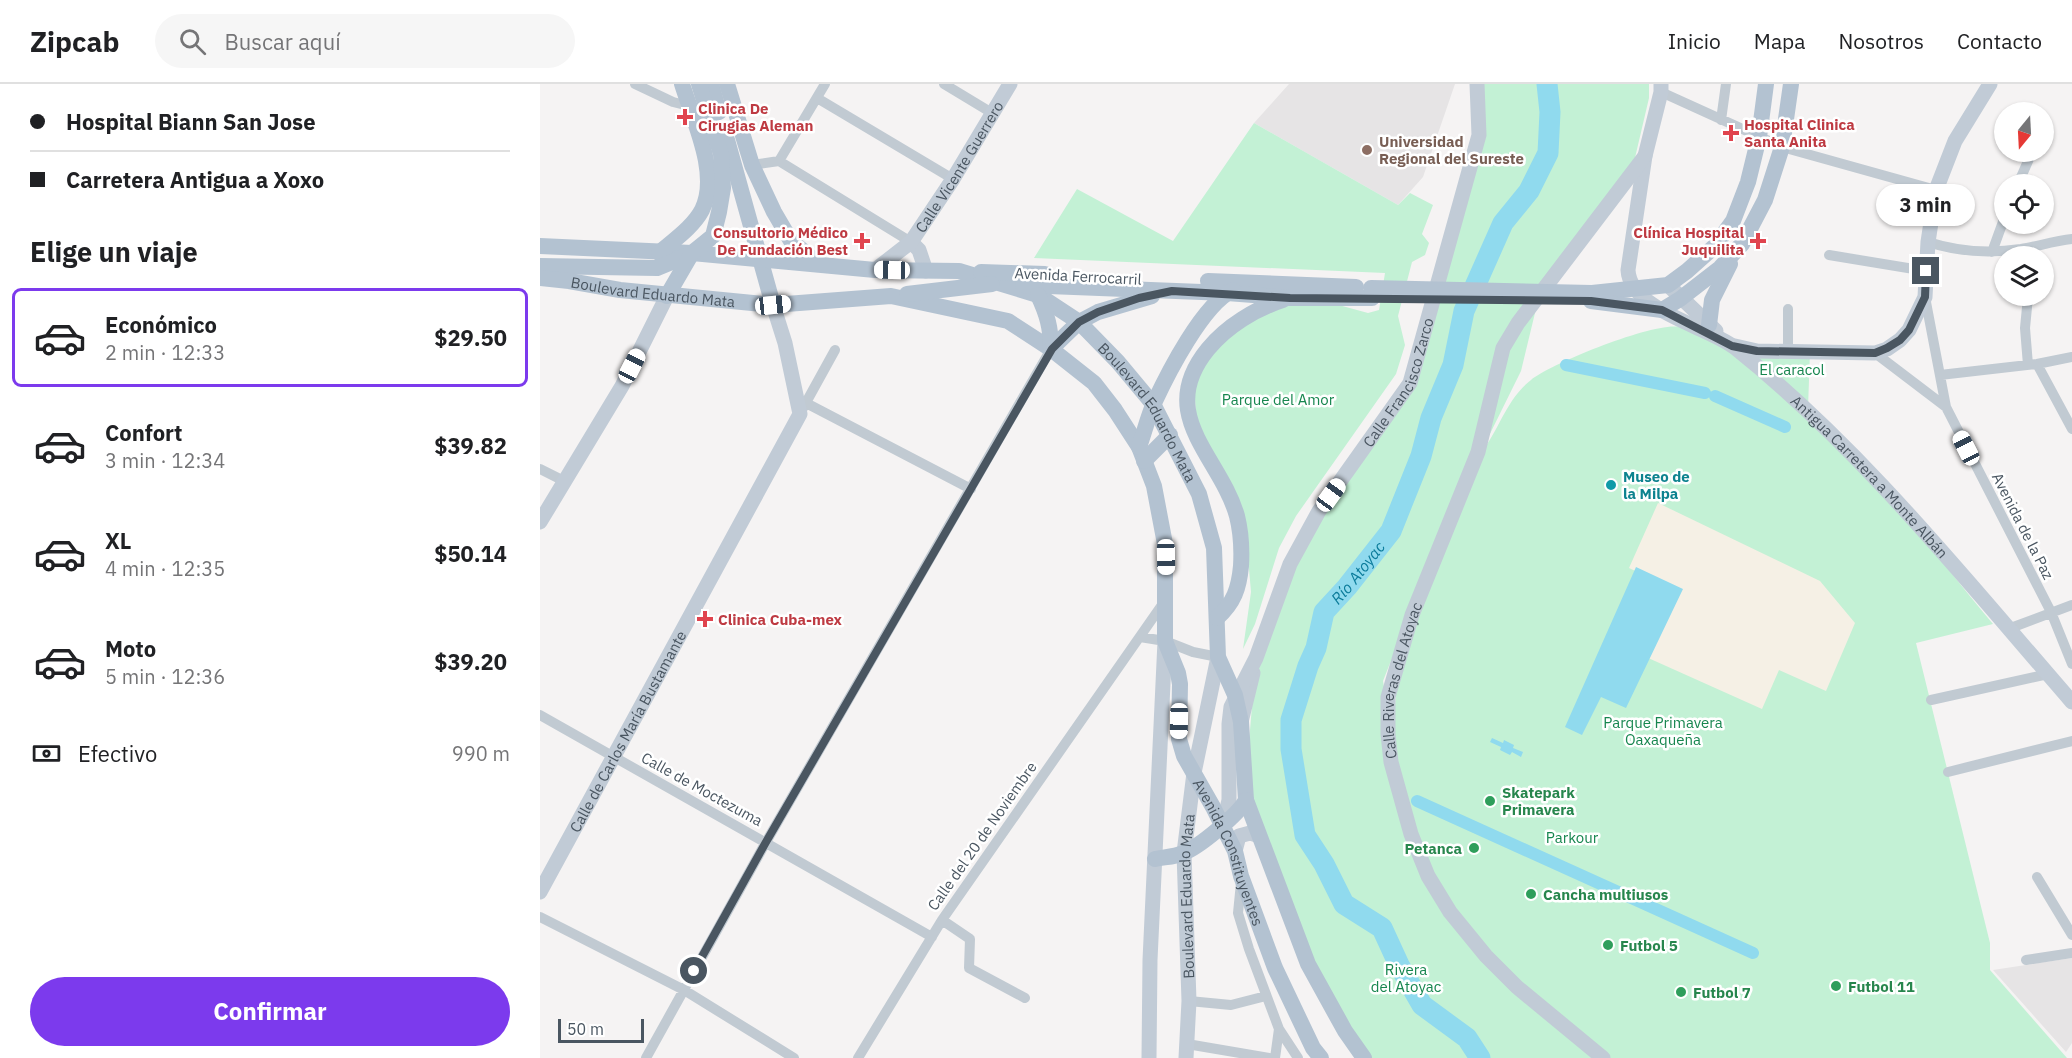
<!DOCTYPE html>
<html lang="es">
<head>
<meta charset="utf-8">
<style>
	:root { --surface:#fff; --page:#f6f6f6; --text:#202124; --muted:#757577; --line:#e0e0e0; --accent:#7c3aed }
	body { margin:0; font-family:"IBM Plex Sans",sans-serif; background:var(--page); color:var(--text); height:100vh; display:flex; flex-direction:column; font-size:22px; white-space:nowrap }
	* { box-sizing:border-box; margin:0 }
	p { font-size:20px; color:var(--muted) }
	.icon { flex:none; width:33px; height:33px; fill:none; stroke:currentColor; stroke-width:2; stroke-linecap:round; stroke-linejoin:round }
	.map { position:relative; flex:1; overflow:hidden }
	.drawer { display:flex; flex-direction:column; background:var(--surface); width:540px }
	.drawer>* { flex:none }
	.hud { display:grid; align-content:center; height:132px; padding:0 30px; background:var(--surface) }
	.needle { width:39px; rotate:198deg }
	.controls { position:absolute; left:1454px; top:18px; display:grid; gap:12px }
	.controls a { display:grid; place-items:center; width:60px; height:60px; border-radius:50%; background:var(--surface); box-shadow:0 2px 4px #0004; font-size:30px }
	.scale { position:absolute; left:18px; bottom:15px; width:86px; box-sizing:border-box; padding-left:6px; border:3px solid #4a5661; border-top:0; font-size:16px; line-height:21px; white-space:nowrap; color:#4a5661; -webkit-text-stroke:4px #fff; paint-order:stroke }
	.end { position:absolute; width:27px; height:27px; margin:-14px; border:8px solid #4a5661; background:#fff; box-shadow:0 0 0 3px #fff }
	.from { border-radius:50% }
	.bubble { position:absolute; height:42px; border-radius:21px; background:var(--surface); box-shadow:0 2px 4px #0004; font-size:20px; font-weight:700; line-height:42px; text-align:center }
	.car { position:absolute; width:18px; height:36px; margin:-18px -9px; border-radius:8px; box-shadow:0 0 4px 2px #0007; background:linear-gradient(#fff 24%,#345 0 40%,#fff 0 76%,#345 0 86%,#fff 0) }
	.hud b { display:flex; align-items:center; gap:21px; height:57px; font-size:22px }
	.hud b+b { border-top:2px solid var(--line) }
	.hud i { width:15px; height:15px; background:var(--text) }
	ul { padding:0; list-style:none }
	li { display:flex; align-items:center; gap:18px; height:99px; margin:0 12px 9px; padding:0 18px; border:3px solid transparent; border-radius:9px }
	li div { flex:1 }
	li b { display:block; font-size:22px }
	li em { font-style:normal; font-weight:700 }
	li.selected { border-color:var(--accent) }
	li>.icon { width:54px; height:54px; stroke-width:1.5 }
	h2 { padding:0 30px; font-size:27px; line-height:72px }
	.pay { display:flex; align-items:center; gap:15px; height:66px; padding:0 30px; font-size:22px }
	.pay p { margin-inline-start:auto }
	.action { display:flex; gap:12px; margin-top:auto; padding:12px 30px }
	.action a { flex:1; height:69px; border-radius:36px; background:var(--accent); color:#fff; font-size:24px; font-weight:700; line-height:69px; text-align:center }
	header { display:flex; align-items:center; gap:36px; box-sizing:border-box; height:84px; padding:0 30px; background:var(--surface); border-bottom:2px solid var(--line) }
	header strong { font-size:28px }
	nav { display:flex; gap:33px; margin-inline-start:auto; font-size:21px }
	.search { width:420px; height:54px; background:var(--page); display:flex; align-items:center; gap:15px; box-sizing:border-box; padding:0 21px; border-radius:33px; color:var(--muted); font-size:22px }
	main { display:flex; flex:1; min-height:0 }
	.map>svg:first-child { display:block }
	.education { fill:#e6e4e5 }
	.green { fill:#c3f1d5; fill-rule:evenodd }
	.sand { fill:#f5f0e5 }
	.water { fill:#90daee }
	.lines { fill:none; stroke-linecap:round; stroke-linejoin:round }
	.canal { stroke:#90daee; stroke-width:12 }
	.river { stroke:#90daee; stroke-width:21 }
	.street { stroke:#c1cad2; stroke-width:10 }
	.secondary { stroke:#c1cbd6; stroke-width:15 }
	.primary { stroke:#b3c2d1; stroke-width:16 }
	.primary-bridge { stroke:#b3c2d1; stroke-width:16 }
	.route { stroke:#4a5661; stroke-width:8 }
	.health-dot { fill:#e0444e; stroke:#fff; stroke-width:2 }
	.education-dot { fill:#8d6e63; stroke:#fff; stroke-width:2 }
	.culture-dot { fill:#0f9aa8; stroke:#fff; stroke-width:2 }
	.leisure-dot { fill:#2e9e5b; stroke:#fff; stroke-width:2 }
	.labels { text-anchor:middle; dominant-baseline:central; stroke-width:5; stroke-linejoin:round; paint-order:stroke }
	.health-label { font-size:15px; font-weight:bold; fill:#be3a42; stroke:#fff; text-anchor:start }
	.education-label { font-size:15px; font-weight:bold; fill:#785e54; stroke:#fff; text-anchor:start }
	.street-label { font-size:15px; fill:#4a5661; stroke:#fff }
	.park-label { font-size:15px; fill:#17864f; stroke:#fff }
	.culture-label { font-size:15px; font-weight:bold; fill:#0d838f; stroke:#fff; text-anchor:start }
	.leisure-label { font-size:15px; font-weight:bold; fill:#27864d; stroke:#fff; text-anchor:start }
	.water-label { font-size:16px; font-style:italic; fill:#0c7c9b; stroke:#fff }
</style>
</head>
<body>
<header>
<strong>Zipcab</strong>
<div class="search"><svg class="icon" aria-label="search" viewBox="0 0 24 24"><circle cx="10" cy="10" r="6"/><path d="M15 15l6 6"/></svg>Buscar aquí</div>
<nav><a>Inicio</a><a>Mapa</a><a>Nosotros</a><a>Contacto</a></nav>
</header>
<main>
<section class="drawer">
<div class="hud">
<b><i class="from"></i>Hospital Biann San Jose</b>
<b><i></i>Carretera Antigua a Xoxo</b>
</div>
<h2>Elige un viaje</h2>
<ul>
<li class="selected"><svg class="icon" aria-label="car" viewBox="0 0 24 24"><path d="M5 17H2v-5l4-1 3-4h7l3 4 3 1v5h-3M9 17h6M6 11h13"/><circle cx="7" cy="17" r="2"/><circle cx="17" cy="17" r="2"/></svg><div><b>Económico</b><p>2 min · 12:33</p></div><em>$29.50</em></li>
<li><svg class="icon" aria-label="car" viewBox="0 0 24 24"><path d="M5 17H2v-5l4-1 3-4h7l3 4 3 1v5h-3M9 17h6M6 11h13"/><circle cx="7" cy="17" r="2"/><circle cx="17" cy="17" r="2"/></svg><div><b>Confort</b><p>3 min · 12:34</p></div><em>$39.82</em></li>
<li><svg class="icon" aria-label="car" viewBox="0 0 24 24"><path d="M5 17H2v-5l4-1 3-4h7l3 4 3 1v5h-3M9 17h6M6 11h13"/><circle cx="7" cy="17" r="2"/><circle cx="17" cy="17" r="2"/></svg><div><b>XL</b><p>4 min · 12:35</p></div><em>$50.14</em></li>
<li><svg class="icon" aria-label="car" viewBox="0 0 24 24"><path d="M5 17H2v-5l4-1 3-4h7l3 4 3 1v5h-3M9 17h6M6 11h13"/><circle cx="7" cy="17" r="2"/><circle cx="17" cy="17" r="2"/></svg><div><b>Moto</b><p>5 min · 12:36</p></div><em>$39.20</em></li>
</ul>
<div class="pay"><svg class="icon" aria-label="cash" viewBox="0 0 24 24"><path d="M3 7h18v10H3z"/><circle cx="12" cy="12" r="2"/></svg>Efectivo<p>990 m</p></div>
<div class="action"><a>Confirmar</a></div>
</section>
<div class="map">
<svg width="1532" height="974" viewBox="0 0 1532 974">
	<rect width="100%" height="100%" fill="#f5f3f3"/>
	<path class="education" d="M749 0H915L883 93 858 121 714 39Z
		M1532 874V959L1526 968 1453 886Z"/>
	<path class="green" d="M932 0H1109V14L1094 78 1002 200 981 287 940 370C959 347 966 315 991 296 1012 279 1114 238 1139 243 1182 251 1233 303 1263 332 1290 359 1319 384 1345 411 1383 452 1417 497 1453 540L1376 559 1450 859V886L1527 974H1069L946 873 1063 974H826L768 880 705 706 716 574 750 480 864 310 939 51ZM898 457 857 599 853 645 854 661 843 597Z
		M714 39 858 121 870 109 893 121 882 150 889 159 885 171 872 178 858 232 865 261 856 290 756 432 739 464 715 540 703 565 711 508 708 474 657 344 653 287 706 235 744 222 795 220 828 229 839 226 845 189 494 174 537 105 633 157Z
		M1270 268 1268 324 1209 272Z"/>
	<path class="sand" d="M1118 419 1280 497 1315 539 1286 607 1239 586 1222 625 1106 573 1138 507 1089 484Z"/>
	<path class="water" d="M1096 483 1143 505 1086 624 1061 613 1042 651 1025 643Z
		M952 654 963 659 964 656 974 661 973 664 983 668 981 673 972 668 970 671 960 666 961 663 950 658Z"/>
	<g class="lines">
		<path class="canal" d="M1026 281 1165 309
			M1175 312 1245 343
			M877 717 1213 869"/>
		<path class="river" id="s1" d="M940 974 927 954 882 921 859 881 842 844 804 820 784 780 765 751 751 665V636L768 582 776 564 784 528 807 503 851 447 881 372 891 334 913 281 924 227 963 139 989 107 1008 69 1010 28 1007 0"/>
		<path class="street" d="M95 0 133 18 149 22
			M404 0 452 29
			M1121 8 1242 63 1396 106
			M277 14 413 95
			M1181 36 1186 0
			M1503 41 1505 36
			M239 77 371 158
			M212 81 239 77 285 0
			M1478 100 1492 68
			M1388 158C1419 168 1448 170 1481 165 1498 162 1515 157 1532 155
			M1452 168 1464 135
			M1289 171 1386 187
			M1385 213 1406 323 1511 528 1532 580
			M1488 213 1485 244 1488 281
			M1248 267V225
			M1335 269 1406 323
			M1497 280 1532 345
			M1400 291 1497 280 1532 273
			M266 319 431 405
			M263 324 295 266
			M0 385 24 397
			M1468 545 1532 521
			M600 553 625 557 653 568 678 573
			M1391 616 1508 590
			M0 631 392 853
			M1408 688 1532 657
			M1497 793 1532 851
			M701 799 698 829 709 865 739 945 758 974
			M0 833 144 906 254 974
			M402 836 430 855 429 884 485 914
			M1486 876 1532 869
			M649 917 691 921 726 912
			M647 960 729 974
			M106 974 226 758 511 265
			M318 974 402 836 624 518
			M735 974 739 945"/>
		<g class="secondary">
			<path id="s2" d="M1121 0V8L1105 72 1088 186C1090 226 1166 242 1194 263 1322 365 1425 495 1532 618"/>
			<path d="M371 158 379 166 386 187"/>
			<path id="s3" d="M335 186 371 158 413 95 470 0"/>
			<path d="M1128 201 1176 247"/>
			<path d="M1195 262 1217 267 1335 269 1347 265 1360 256 1369 246 1385 213 1388 158 1396 106 1415 57 1450 0"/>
			<path d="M0 438 82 302 127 212"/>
			<path d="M701 638 713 589"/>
			<path id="s4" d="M683 742 689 716V640L691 623 716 574 750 480 779 427 870 299 939 51 937 0"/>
			<path d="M695 767 699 752 710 749 719 752"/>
			<path id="s5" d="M0 808 260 330 245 259 233 221"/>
			<path d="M609 974 610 876 625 557"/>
			<path id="s6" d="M646 974 649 917 644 769 654 689 678 573"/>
			<path id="s7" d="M1063 974 977 903 946 872 910 828 888 792 871 750 851 678 848 650V613L872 531 938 368 963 264 978 239 1105 72"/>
		</g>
		<g class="primary">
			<path d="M171 0 179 28"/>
			<path d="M187 0 212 81 234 128 251 157 279 180"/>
			<path d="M187 56 233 221"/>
			<path id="s8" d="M0 162 152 169 335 186 419 187 498 211 539 238 578 278 613 320 659 410 674 464 678 573 695 611 701 638 706 716 768 880 805 947 824 974"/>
			<path d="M119 169C134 156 153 143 162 126 180 90 153 36 142 0"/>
			<path d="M0 182 117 184 146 172"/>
			<path d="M441 188 505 190"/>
			<path id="s9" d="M0 194 29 197 80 206 233 221 351 212 468 237 511 265 554 299 575 326 599 363 614 402 625 460V557L638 589 640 600 639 655 644 672 673 723 695 767 701 792 735 884 773 964 781 974"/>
			<path d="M668 197 816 203"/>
			<path d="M483 201 687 209 750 214H832"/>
			<path d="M1052 209 1128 201 1147 187 1175 162 1193 137 1208 98 1219 53 1226 0"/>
			<path d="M367 210 452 200"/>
			<path d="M498 211C507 230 511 244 511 265"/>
			<path d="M127 212 152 169 173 152 179 128 183 104 181 70 159 0"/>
			<path d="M1051 217 1122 226 1140 215 1180 184 1202 160 1225 116 1242 63 1251 0"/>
			<path d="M1169 241 1172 216 1190 180"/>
			<path d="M511 265 539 238 558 228 612 212"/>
			<path d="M599 363C604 349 608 333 614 319 628 289 663 220 693 206"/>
			<path d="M604 377 630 351"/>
			<path d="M677 534C694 519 699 504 701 482 702 465 701 448 697 432 680 372 614 331 668 265 687 242 715 225 743 216"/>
			<path d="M615 775C624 773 635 773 643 769 658 764 699 730 706 716"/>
		</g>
		<path class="primary-bridge" d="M831 204 1052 209"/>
	</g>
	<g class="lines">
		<path class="route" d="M154 887 226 758 512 265 539 238 558 228 599 214 632 207 750 214 1051 217 1122 226 1192 262 1217 267 1335 269 1347 264 1360 256 1369 246 1385 213 1386 187"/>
	</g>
	<g class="health-dot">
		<path d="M142 24h6v6h6v6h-6v6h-6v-6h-6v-6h6z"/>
		<path d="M1188 40h6v6h6v6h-6v6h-6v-6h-6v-6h6z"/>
		<path d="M319 148h6v6h6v6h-6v6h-6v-6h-6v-6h6z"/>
		<path d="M1215 148h6v6h6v6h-6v6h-6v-6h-6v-6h6z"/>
		<path d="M162 526h6v6h6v6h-6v6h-6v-6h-6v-6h6z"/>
	</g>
	<circle class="education-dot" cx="827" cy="66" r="6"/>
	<circle class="culture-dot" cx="1071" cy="401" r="6"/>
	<g class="leisure-dot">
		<circle cx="950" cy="717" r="6"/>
		<circle cx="934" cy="764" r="6"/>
		<circle cx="991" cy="810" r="6"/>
		<circle cx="1068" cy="861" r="6"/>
		<circle cx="1296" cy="902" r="6"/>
		<circle cx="1141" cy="908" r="6"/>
	</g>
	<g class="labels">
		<g class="health-label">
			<text x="158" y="24">Clinica De<tspan x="158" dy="17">Cirugias Aleman</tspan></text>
			<text x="1204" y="40">Hospital Clinica<tspan x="1204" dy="17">Santa Anita</tspan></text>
			<text x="308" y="148" text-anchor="end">Consultorio Médico<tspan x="308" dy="17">De Fundación Best</tspan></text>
			<text x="1204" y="148" text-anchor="end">Clínica Hospital<tspan x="1204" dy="17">Juquilita</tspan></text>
			<text x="178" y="535">Clinica Cuba-mex</text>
		</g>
		<g class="education-label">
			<text x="839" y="57">Universidad<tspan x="839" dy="17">Regional del Sureste</tspan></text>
		</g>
		<g class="street-label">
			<text stroke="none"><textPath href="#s3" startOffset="135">Calle Vicente Guerrero</textPath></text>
			<text transform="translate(538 192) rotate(3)">Avenida Ferrocarril</text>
			<text stroke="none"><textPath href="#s9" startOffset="114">Boulevard Eduardo Mata</textPath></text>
			<text stroke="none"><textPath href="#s4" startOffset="488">Calle Francisco Zarco</textPath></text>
			<text stroke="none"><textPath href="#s8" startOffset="666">Boulevard Eduardo Mata</textPath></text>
			<text stroke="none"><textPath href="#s2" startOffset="513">Antigua Carretera a Monte Albán</textPath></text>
			<text transform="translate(1483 442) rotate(63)">Avenida de la Paz</text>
			<text stroke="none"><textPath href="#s7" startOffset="458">Calle Riveras del Atoyac</textPath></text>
			<text stroke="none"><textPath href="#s5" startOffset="183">Calle de Carlos María Bustamante</textPath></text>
			<text transform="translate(162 705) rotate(29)">Calle de Moctezuma</text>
			<text transform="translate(442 752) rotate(-55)">Calle del 20 de Noviembre</text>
			<text stroke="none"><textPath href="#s9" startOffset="1080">Avenida Constituyentes</textPath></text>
			<text stroke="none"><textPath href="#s6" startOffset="162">Boulevard Eduardo Mata</textPath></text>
		</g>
		<g class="park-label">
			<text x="1252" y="285">El caracol</text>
			<text x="738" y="315">Parque del Amor</text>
			<text x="1123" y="638">Parque Primavera<tspan x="1123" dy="17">Oaxaqueña</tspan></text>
			<text x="1032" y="753">Parkour</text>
			<text x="866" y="885">Rivera<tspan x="866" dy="17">del Atoyac</tspan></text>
		</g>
		<g class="culture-label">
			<text x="1083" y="392">Museo de<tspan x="1083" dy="17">la Milpa</tspan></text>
		</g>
		<g class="leisure-label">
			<text x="962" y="708">Skatepark<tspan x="962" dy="17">Primavera</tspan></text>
			<text x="922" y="764" text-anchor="end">Petanca</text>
			<text x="1003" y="810">Cancha multiusos</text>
			<text x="1080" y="861">Futbol 5</text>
			<text x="1308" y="902">Futbol 11</text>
			<text x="1153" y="908">Futbol 7</text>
		</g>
		<g class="water-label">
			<text stroke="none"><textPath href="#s1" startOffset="572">Río Atoyac</textPath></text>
		</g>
	</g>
</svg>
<div class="controls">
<a><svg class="needle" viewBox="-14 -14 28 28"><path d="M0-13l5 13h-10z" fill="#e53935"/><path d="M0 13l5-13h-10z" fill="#757577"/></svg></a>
<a><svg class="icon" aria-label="locate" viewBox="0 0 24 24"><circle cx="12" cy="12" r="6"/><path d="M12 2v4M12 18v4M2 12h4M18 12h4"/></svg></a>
<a><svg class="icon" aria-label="layers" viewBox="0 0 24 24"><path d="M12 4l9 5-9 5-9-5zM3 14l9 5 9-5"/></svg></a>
</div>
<div class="scale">50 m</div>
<i class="end from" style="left:154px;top:887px"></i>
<i class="end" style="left:1386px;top:187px"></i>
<div class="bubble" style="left:1336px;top:100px;width:99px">3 min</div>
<i class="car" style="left:352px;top:186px;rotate:271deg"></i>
<i class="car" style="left:233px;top:221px;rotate:84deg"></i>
<i class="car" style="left:92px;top:282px;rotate:27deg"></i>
<i class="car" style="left:1426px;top:364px;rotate:333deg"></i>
<i class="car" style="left:791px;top:411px;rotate:36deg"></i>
<i class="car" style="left:626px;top:473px;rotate:179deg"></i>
<i class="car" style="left:639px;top:637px;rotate:181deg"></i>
</div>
</main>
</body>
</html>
